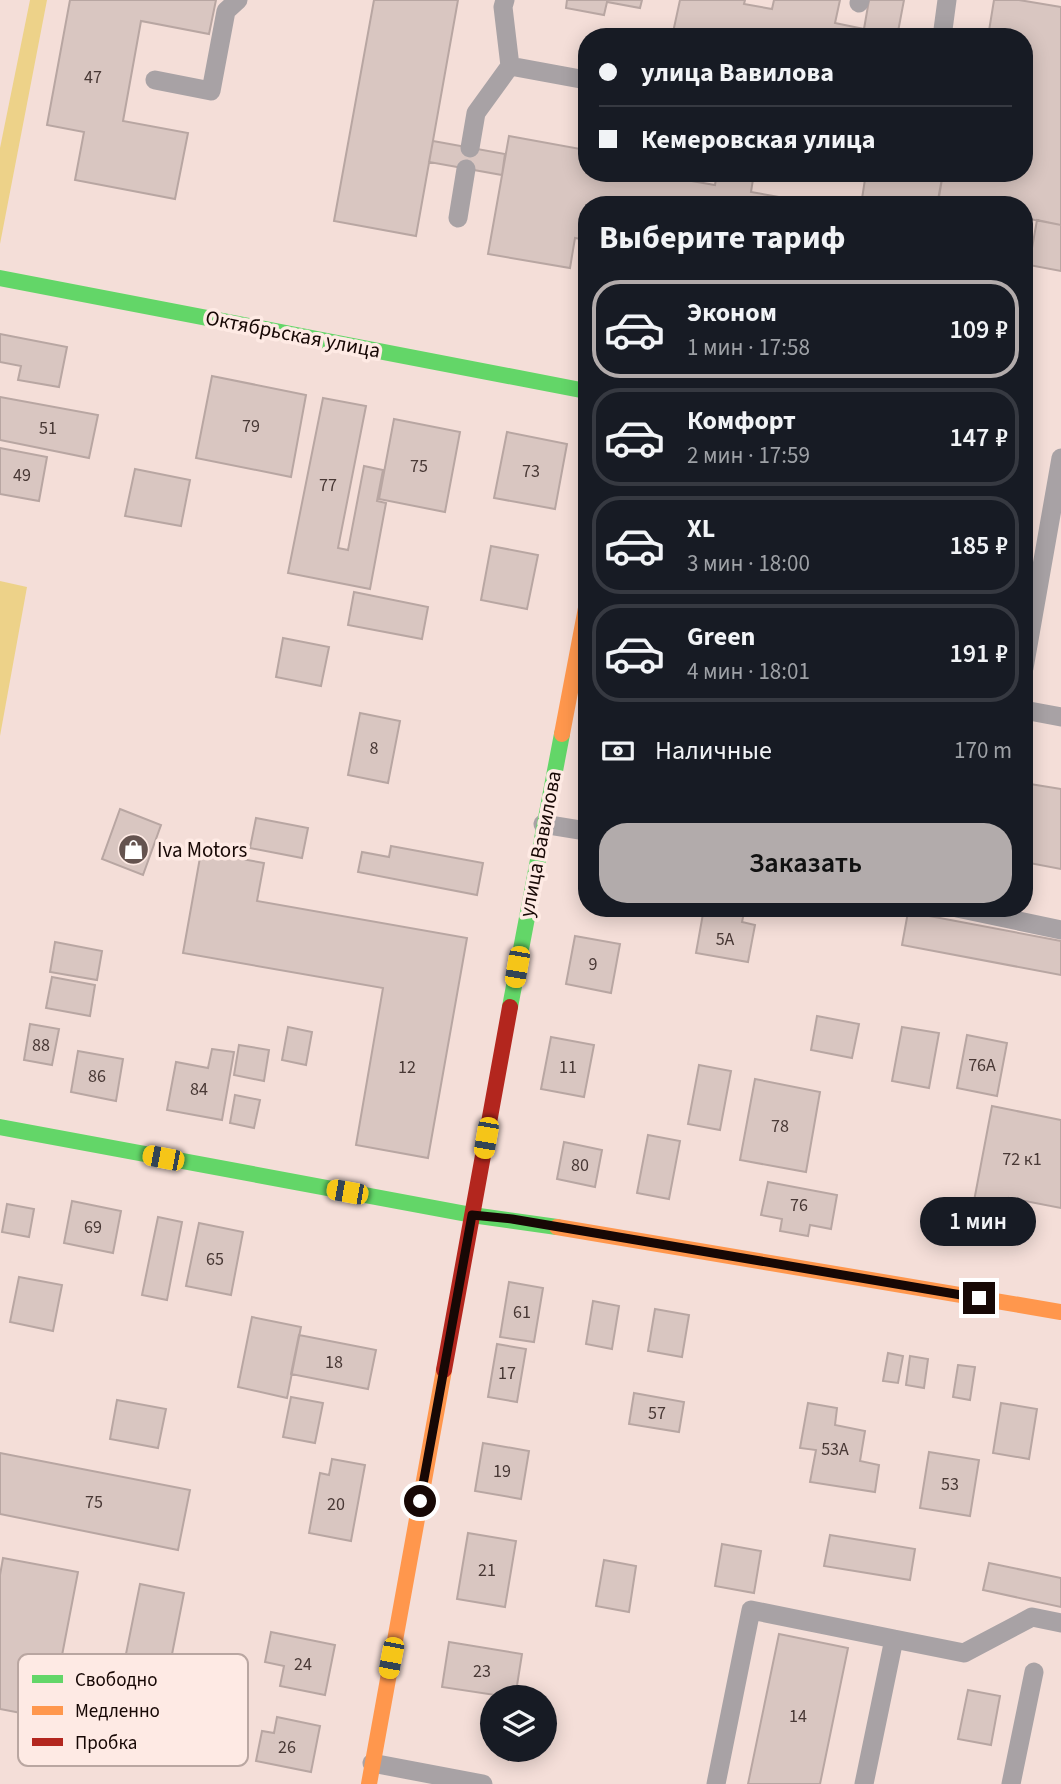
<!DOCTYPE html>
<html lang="ru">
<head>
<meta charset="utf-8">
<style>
	:root { --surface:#171b24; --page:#242831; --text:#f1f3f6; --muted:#9ea1a6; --line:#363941; --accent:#b2abab }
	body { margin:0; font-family:"Source Sans 3",sans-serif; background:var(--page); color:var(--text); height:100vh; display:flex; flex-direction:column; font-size:26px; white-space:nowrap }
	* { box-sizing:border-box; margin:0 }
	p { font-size:23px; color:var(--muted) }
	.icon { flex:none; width:38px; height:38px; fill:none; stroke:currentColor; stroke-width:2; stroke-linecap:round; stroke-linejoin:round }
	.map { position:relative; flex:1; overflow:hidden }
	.panel { position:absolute; left:578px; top:196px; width:455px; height:721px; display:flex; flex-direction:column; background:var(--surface); border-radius:28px; box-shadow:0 4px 18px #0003 }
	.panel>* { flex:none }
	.guide { position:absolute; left:578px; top:28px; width:455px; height:154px; border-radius:28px; box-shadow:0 4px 18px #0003; display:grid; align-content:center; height:154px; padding:0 21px; background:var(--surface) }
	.buttons { position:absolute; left:480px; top:1685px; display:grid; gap:14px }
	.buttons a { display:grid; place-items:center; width:77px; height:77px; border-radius:50%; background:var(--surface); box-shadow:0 4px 18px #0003; font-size:35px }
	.end { position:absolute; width:32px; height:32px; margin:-16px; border:9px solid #170805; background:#fff; box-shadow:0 0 0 4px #fff }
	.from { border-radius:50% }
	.bubble { position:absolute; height:49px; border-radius:24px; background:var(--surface); box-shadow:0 4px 18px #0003; font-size:23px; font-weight:600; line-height:49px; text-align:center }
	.car { position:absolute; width:21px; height:42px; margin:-21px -10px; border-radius:9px; box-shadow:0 0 5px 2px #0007; background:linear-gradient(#f5c518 24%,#345 0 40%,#f5c518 0 76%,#345 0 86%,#f5c518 0) }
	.guide b { display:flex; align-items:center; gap:24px; height:66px; font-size:26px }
	.guide b+b { border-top:2px solid var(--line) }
	.guide i { width:18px; height:18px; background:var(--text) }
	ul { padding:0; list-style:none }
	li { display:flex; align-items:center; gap:21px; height:98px; margin:0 14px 10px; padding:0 7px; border:4px solid var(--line); border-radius:28px }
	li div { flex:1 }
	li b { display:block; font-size:26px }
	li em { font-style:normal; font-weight:600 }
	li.on { border-color:var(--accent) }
	li>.icon { width:63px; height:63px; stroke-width:1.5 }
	h2 { padding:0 21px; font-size:32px; line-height:84px }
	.pay { display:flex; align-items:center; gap:18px; height:77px; padding:0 21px; font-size:26px }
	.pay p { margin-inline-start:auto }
	.primary-button { display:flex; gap:14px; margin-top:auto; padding:14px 21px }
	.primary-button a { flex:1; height:80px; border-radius:28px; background:var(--accent); color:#111; font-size:28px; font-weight:600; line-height:80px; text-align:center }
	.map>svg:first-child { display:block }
	.green { fill:#edd289 }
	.building { fill:#d9c6c1; stroke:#b8a6a2; stroke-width:2 }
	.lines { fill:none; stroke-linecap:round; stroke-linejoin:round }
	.lane { stroke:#a8a2a5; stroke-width:19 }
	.fast { stroke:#63d668; stroke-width:16 }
	.slow { stroke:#ff974d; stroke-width:16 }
	.jam { stroke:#b3261e; stroke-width:16 }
	.route { stroke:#170805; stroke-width:9 }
	.labels { text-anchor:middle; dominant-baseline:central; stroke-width:7; stroke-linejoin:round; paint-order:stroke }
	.number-label { font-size:18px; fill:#483835 }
	.street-label { font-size:21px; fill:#170805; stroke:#feeae4 }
	.poi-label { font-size:21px; fill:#170805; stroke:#feeae4; text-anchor:start }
	.key { fill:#feeae4; stroke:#b9a6a1; stroke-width:2 }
	.key-label { font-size:19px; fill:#170805 }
</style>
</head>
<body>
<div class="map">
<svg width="1061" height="1784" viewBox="0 0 1061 1784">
	<rect width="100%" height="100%" fill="#f4ded8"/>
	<path class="green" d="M30 0H47L0 244V148Z
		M0 581 27 587 0 736Z"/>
	<path class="building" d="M70 0H216L209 34 141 21 123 121 188 133 175 199 75 180 84 132 47 125Z
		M374 0H458L416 236 334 221Z
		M567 0H642L640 8 607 2 604 15 566 8Z
		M680 0H745L744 4 772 9 774 0H840L835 23 864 29 869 0H904L897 37H672Z
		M994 0H1019L1061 7V225L1024 218V205L938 203 943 173 963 177 964 173H1024V37H988Z
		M509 136 586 150V173H646L715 185 717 173H754L751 192 824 205H586V240L575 238 570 268 488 254Z
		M433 141 505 154 502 175 429 162Z
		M866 173H943L937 205H861Z
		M1037 220 1061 225V271L1029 265Z
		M0 334 67 347 59 387 18 380 21 366 0 362Z
		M212 376 306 395 291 477 196 458Z
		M0 397 98 415 89 458 0 440Z
		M323 398 366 406 338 548 348 550 364 466 383 470 377 501 386 503 370 589 288 573Z
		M394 419 460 432 445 512 379 499Z
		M507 432 567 444 555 509 494 498Z
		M0 448 47 457 39 501 0 494Z
		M135 469 190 480 181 526 125 516Z
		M491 546 538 555 527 609 481 600Z
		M354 592 428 607 422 639 348 625Z
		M283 638 329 647 321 686 276 677Z
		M360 713 400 721 388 783 348 775Z
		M1024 783 1061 789V869L1024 862Z
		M120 809 161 825 143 875 102 859Z
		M256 818 308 828 302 858 250 848Z
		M391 846 483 863 477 895 358 872 362 852 389 857Z
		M201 852 264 863 257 901 467 938 428 1158 356 1145 383 988 183 953Z
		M704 908H745L742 922 755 925 748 962 696 953Z
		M908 912 1061 941V975L902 945Z
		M575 936 620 944 611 993 566 984Z
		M55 942 102 951 97 980 50 972Z
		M52 977 95 985 90 1016 46 1008Z
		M817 1016 859 1024 852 1058 811 1050Z
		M30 1024 59 1029 52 1065 24 1060Z
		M288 1027 312 1032 306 1065 282 1060Z
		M902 1027 939 1033 929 1088 892 1081Z
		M967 1035 1007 1043 997 1096 957 1088Z
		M551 1037 594 1045 584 1097 541 1089Z
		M239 1045 269 1050 264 1081 234 1075Z
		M212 1049 234 1052 222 1120 167 1110 176 1062 208 1068Z
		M78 1051 123 1059 116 1101 71 1092Z
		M699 1065 731 1071 720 1130 688 1124Z
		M755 1079 820 1092 806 1172 740 1160Z
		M235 1095 260 1100 254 1128 230 1123Z
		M992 1106 1061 1120V1208L1009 1198 1008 1206 992 1204 989 1220 971 1217Z
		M648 1135 680 1141 669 1199 637 1193Z
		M564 1142 602 1150 595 1187 557 1179Z
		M768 1182 837 1195 831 1229 810 1225 808 1236 780 1231 782 1219 761 1215Z
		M72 1201 121 1211 113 1253 64 1243Z
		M7 1204 34 1209 29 1237 2 1232Z
		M158 1217 182 1222 167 1300 142 1295Z
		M199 1223 243 1232 231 1295 186 1286Z
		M19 1277 62 1285 53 1331 10 1322Z
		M509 1282 543 1288 534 1342 500 1337Z
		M593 1301 619 1306 612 1349 586 1344Z
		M655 1309 689 1315 682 1357 648 1351Z
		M252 1317 301 1327 287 1398 238 1387Z
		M299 1335 376 1350 368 1389 291 1374Z
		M497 1344 526 1349 517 1402 488 1397Z
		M888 1353 903 1356 898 1383 883 1381Z
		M910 1356 928 1359 924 1388 906 1385Z
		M958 1365 975 1367 970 1400 953 1397Z
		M634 1393 684 1402 679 1432 629 1424Z
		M291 1397 323 1403 315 1443 283 1437Z
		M117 1400 166 1409 158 1448 110 1439Z
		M808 1403 837 1408 835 1425 865 1431 860 1461 879 1465 875 1492 810 1482 816 1450 800 1448Z
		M1001 1403 1037 1409 1029 1459 993 1453Z
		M483 1443 529 1451 521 1499 475 1491Z
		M929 1452 979 1460 970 1516 920 1508Z
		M0 1453 190 1490 178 1550 0 1514Z
		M332 1459 365 1465 351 1541 309 1533 320 1473 329 1475Z
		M468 1533 516 1541 505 1607 457 1599Z
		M830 1535 915 1549 910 1580 824 1566Z
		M722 1544 761 1551 754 1593 715 1586Z
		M3 1558 78 1572 59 1671 36 1667 34 1682 117 1699 140 1584 184 1593 156 1736 94 1723V1727L0 1709V1575Z
		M604 1560 636 1566 629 1612 596 1606Z
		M989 1563 1061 1578V1607L983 1590Z
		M271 1632 335 1645 325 1695 280 1686 284 1666 265 1662Z
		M779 1634 848 1648 820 1784H748Z
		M449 1642 522 1654 515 1698 442 1687Z
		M968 1690 1000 1696 991 1745 958 1739Z
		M277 1717 320 1726 311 1772 256 1761 262 1731 274 1733Z"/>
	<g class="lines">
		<path class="lane" d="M859 3 860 0
			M942 37 947 0
			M510 66 586 80
			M155 80 211 91 226 11 238 0
			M470 148 476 113 510 66 503 7 505 0
			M458 218 466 169
			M1024 668 1061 458
			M1024 710 1061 717
			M543 824 586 831
			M957 908 1061 930
			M894 1639 964 1653 1032 1617 1061 1623
			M372 1763 483 1784
			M716 1784 751 1610 894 1639 864 1784
			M1011 1784 1034 1672"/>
		<path class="fast" d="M0 278 586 391
			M510 1007 562 734
			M0 1127 472 1215 557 1227"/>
		<path class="slow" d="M562 734 586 608
			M557 1227 1061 1312
			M369 1784 444 1370"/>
		<path class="jam" d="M444 1370 510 1007"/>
	</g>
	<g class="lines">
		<path class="route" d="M420 1501 472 1215 512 1219 979 1298"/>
	</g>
	<defs>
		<symbol id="shop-disc" viewBox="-11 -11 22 22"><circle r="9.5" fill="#64534f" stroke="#feeae4"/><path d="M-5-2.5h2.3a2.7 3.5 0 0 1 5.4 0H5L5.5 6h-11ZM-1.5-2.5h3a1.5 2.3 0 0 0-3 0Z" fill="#fff"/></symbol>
	</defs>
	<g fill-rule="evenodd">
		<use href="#shop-disc" x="116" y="832" width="35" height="35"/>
	</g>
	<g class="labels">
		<g class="number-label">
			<text x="93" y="77">47</text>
			<text x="251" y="426">79</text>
			<text x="48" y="428">51</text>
			<text x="419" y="466">75</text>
			<text x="531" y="471">73</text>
			<text x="22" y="475">49</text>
			<text x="328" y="485">77</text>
			<text x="374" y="748">8</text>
			<text x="725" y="939">5А</text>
			<text x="593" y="964">9</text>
			<text x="41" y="1045">88</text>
			<text x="982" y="1065">76А</text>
			<text x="407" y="1067">12</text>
			<text x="568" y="1067">11</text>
			<text x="97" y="1076">86</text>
			<text x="199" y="1089">84</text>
			<text x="780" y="1126">78</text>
			<text x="1022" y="1159">72 к1</text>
			<text x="580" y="1165">80</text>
			<text x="799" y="1205">76</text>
			<text x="93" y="1227">69</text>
			<text x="215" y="1259">65</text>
			<text x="522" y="1312">61</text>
			<text x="334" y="1362">18</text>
			<text x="507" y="1373">17</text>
			<text x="657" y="1413">57</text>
			<text x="835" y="1449">53А</text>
			<text x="502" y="1471">19</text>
			<text x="950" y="1484">53</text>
			<text x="94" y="1502">75</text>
			<text x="336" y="1504">20</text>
			<text x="487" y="1570">21</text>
			<text x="303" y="1664">24</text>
			<text x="482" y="1671">23</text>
			<text x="798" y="1716">14</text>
			<text x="287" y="1747">26</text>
		</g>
		<g class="street-label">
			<text transform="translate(293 334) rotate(11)">Октябрьская улица</text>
			<text transform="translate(540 844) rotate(-79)">улица Вавилова</text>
		</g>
		<g class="poi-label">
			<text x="157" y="850">Iva Motors</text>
		</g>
	</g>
	<rect x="18" y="1654" width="230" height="112" rx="10" class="key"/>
	<rect x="32" y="1675" width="31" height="8" fill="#63d668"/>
	<rect x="32" y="1706" width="31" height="9" fill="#ff974d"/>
	<rect x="32" y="1738" width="31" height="8" fill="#b3261e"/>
	<g class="key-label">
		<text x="75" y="1686">Свободно</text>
		<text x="75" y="1717">Медленно</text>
		<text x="75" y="1749">Пробка</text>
	</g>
</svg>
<div class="buttons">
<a><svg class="icon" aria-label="layers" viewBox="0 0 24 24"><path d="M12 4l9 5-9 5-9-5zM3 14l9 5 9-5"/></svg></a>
</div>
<i class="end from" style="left:420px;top:1501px"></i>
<i class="end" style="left:979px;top:1298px"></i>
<div class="bubble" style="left:920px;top:1197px;width:116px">1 мин</div>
<i class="car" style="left:517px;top:967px;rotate:190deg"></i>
<i class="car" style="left:486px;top:1138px;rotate:190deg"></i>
<i class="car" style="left:163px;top:1158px;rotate:281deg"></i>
<i class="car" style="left:347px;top:1192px;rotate:280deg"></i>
<i class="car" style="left:391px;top:1658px;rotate:191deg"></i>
<div class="guide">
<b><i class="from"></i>улица Вавилова</b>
<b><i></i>Кемеровская улица</b>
</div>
<section class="panel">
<h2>Выберите тариф</h2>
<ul>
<li class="on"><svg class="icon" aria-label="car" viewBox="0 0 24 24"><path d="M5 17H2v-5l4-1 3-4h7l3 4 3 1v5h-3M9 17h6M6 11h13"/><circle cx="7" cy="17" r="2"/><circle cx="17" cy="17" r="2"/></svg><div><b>Эконом</b><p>1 мин · 17:58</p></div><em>109 ₽</em></li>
<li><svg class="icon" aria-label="car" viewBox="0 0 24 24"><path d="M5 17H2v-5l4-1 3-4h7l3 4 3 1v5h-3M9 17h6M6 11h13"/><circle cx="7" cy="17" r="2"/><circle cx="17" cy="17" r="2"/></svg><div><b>Комфорт</b><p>2 мин · 17:59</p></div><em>147 ₽</em></li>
<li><svg class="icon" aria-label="car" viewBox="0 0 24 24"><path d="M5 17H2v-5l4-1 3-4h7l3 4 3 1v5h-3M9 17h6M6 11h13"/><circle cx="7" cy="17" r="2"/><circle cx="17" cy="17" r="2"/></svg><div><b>XL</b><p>3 мин · 18:00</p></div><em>185 ₽</em></li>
<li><svg class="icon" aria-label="car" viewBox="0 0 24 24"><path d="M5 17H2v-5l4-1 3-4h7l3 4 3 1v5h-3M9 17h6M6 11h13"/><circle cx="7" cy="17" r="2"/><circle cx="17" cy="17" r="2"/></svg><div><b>Green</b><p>4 мин · 18:01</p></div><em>191 ₽</em></li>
</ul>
<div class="pay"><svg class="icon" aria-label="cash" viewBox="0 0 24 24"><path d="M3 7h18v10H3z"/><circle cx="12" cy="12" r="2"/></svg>Наличные<p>170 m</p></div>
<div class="primary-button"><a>Заказать</a></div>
</section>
</div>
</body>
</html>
